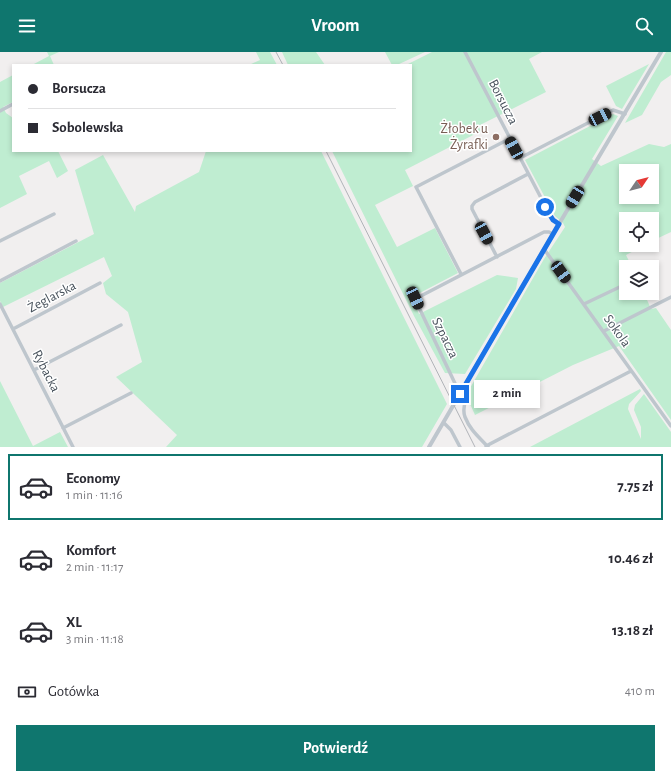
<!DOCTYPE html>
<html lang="pl">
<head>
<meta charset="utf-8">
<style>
	:root { --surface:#fff; --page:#f2f2f3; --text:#2b2b33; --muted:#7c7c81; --line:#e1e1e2; --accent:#0f766e }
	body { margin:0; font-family:"Alegreya Sans",sans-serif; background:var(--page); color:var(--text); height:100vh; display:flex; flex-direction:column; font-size:15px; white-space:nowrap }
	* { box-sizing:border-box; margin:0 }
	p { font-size:13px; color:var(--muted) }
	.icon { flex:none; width:22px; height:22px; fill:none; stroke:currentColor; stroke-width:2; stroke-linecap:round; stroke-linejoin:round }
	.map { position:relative; height:395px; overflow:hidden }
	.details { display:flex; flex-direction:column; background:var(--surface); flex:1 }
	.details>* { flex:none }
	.banner { position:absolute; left:12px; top:12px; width:400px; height:88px; border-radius:0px; box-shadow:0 2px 6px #0003; display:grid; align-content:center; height:88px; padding:0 16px; background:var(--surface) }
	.needle { width:26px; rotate:55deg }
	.buttons { position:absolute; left:619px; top:112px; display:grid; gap:8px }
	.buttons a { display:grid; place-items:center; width:40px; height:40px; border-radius:0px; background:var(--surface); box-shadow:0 2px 6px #0003; font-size:20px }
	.end { position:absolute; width:18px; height:18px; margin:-9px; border:5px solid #1a73e8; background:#fff; box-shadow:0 0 0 2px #fff }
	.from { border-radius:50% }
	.bubble { position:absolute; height:28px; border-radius:0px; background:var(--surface); box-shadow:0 2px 6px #0003; font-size:13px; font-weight:700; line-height:28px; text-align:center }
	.car { position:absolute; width:12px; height:24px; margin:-12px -6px; border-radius:5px; box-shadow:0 0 3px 1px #0007; background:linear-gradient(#222 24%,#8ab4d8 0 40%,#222 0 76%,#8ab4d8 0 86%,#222 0) }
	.banner b { display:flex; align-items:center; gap:14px; height:38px; font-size:15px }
	.banner b+b { border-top:1px solid var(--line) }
	.banner i { width:10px; height:10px; background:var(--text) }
	ul { padding:7px 0 0; list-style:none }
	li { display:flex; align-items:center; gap:12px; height:66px; margin:0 8px 6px; padding:0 8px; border:2px solid transparent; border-radius:0px }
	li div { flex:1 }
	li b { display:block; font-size:15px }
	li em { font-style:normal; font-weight:700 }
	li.active { border-color:var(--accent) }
	li>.icon { width:36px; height:36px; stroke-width:1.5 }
	.pay { display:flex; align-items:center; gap:10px; height:44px; padding:0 16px; font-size:15px }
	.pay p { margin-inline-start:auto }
	.action { display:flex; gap:8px; margin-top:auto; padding:8px 16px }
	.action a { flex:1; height:46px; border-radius:0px; background:var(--accent); color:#fff; font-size:16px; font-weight:700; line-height:46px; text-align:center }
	header { display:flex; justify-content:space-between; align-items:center; height:52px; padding:0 16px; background:var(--accent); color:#fff; font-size:18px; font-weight:700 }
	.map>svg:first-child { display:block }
	.green { fill:#bfedd1; fill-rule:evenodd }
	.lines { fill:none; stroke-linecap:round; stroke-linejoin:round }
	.minor { stroke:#bec6cd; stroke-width:3.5 }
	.tertiary { stroke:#bec6cd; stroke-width:4 }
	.rail { stroke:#b1b4b9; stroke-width:1 }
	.route { stroke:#1a73e8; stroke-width:5 }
	.education-dot { fill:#8d6e63; stroke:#fff; stroke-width:1.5 }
	.labels { text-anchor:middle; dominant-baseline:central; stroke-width:3; stroke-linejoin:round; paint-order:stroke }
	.street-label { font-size:14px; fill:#48525c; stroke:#fff }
	.education-label { font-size:14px; fill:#785e54; stroke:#fff; text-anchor:end }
</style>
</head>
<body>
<header><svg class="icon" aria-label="menu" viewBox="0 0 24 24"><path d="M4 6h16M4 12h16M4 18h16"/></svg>Vroom<svg class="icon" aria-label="search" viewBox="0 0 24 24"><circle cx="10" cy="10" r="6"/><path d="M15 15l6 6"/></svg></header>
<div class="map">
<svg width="671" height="395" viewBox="0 0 671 395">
	<rect width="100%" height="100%" fill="#f1efef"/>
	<path class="green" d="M47 0H59L50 4 54 13H32L49 4Z
		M256 0H270L277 13H249L260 8Z
		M282 0H316L325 13H288Z
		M385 0H425L397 13H392Z
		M432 0H542L529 7 546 40 478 74 481 79 405 118 413 134 375 153 397 195 435 176 458 221 412 245 419 262 497 223 518 226 516 237 465 322 445 321 414 264 332 99H411V13H406Z
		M666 0H671V23L661 30 642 63 625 71Z
		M649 12 622 57 616 54 606 34Z
		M13 23V50L3 55 6 61 13 66V99H58L68 119 57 126 49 109 19 124 27 142 0 156V30Z
		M613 62 618 64 592 107 601 114 649 92 664 95 671 92V180L652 189V167H626V193H645L626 203 632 215H626V241H644L651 257 656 256 671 278V368L619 294 573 313 475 363 466 343 544 207 565 175 563 171 555 164 525 108ZM626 119H652V145H626Z
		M206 99H321L447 352 422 395H166L177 383 116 325 142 310 128 260 106 242 103 231 112 224 104 205 3 255 0 249V231L94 182 75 118 103 103 135 160 136 154 199 120Z
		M0 329 33 394 60 380 68 395H0Z
		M640 337 641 339 629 352 628 357 641 387V375L634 358 635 353 644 342 671 380V395H530Z"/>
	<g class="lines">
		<path class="minor" d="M465 0 551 165 559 172
			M0 59 13 52
			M520 106 613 58 625 62
			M0 189 54 162
			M544 197 671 374
			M497 205 472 157V154L475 150 528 122
			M652 219 656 217
			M461 222 416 135 509 87
			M0 229 76 189
			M0 252 73 395
			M584 252 626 232
			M13 277 100 231
			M604 279 671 245
			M34 318 121 273
			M444 371 451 378 460 395
			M63 376 131 341
			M486 394 631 319
			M488 395C479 385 470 378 465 365 461 355 469 353 460 342L415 247 544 180H549L553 182"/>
		<path class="tertiary" d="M429 395 559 172 661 0"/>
		<path class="rail" d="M276 0 283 13
			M326 99 475 395"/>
	</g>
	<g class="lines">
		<path class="route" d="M460 342 559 172 553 168 545 155"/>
	</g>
	<circle class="education-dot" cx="496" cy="85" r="4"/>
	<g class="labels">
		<g class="street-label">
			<text transform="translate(503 50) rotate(63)">Borsucza</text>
			<text transform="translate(52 245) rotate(-28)">Żeglarska</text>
			<text transform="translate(617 279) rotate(55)">Sokola</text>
			<text transform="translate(445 286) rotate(64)">Szpacza</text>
			<text transform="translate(46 319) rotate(63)">Rybacka</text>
		</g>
		<g class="education-label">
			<text x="488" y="77">Żłobek u<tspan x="488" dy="16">Żyrafki</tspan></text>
		</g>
	</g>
</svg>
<div class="buttons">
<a><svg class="needle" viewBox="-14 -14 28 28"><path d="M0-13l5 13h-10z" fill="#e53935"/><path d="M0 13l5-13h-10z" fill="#7c7c81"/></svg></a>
<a><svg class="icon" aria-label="locate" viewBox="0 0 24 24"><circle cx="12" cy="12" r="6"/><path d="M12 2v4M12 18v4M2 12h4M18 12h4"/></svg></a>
<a><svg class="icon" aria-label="layers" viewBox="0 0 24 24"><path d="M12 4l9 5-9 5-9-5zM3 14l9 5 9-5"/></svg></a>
</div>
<i class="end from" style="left:545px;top:155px"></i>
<i class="end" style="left:460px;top:342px"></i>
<div class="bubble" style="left:474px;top:328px;width:66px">2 min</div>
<i class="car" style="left:600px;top:65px;rotate:63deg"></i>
<i class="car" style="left:514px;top:96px;rotate:332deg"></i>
<i class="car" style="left:575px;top:145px;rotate:211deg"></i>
<i class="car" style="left:484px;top:181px;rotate:152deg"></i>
<i class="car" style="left:561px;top:220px;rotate:144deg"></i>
<i class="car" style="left:415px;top:246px;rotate:155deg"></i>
<div class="banner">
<b><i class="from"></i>Borsucza</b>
<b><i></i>Sobolewska</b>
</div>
</div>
<section class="details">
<ul>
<li class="active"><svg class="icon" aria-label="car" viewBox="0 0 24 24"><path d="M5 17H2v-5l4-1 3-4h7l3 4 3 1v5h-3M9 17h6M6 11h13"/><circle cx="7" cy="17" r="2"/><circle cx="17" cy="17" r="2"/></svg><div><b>Economy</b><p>1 min · 11:16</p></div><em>7.75 zł</em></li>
<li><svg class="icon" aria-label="car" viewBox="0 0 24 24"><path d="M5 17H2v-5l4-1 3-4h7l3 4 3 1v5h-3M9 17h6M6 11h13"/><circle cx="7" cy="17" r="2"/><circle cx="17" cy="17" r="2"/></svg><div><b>Komfort</b><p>2 min · 11:17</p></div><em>10.46 zł</em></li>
<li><svg class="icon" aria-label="car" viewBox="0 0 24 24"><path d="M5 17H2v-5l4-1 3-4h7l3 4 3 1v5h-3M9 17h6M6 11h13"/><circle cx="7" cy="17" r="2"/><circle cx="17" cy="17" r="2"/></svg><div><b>XL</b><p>3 min · 11:18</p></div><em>13.18 zł</em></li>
</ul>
<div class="pay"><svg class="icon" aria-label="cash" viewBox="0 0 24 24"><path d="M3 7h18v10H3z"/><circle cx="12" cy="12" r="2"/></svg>Gotówka<p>410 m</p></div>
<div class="action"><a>Potwierdź</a></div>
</section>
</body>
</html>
